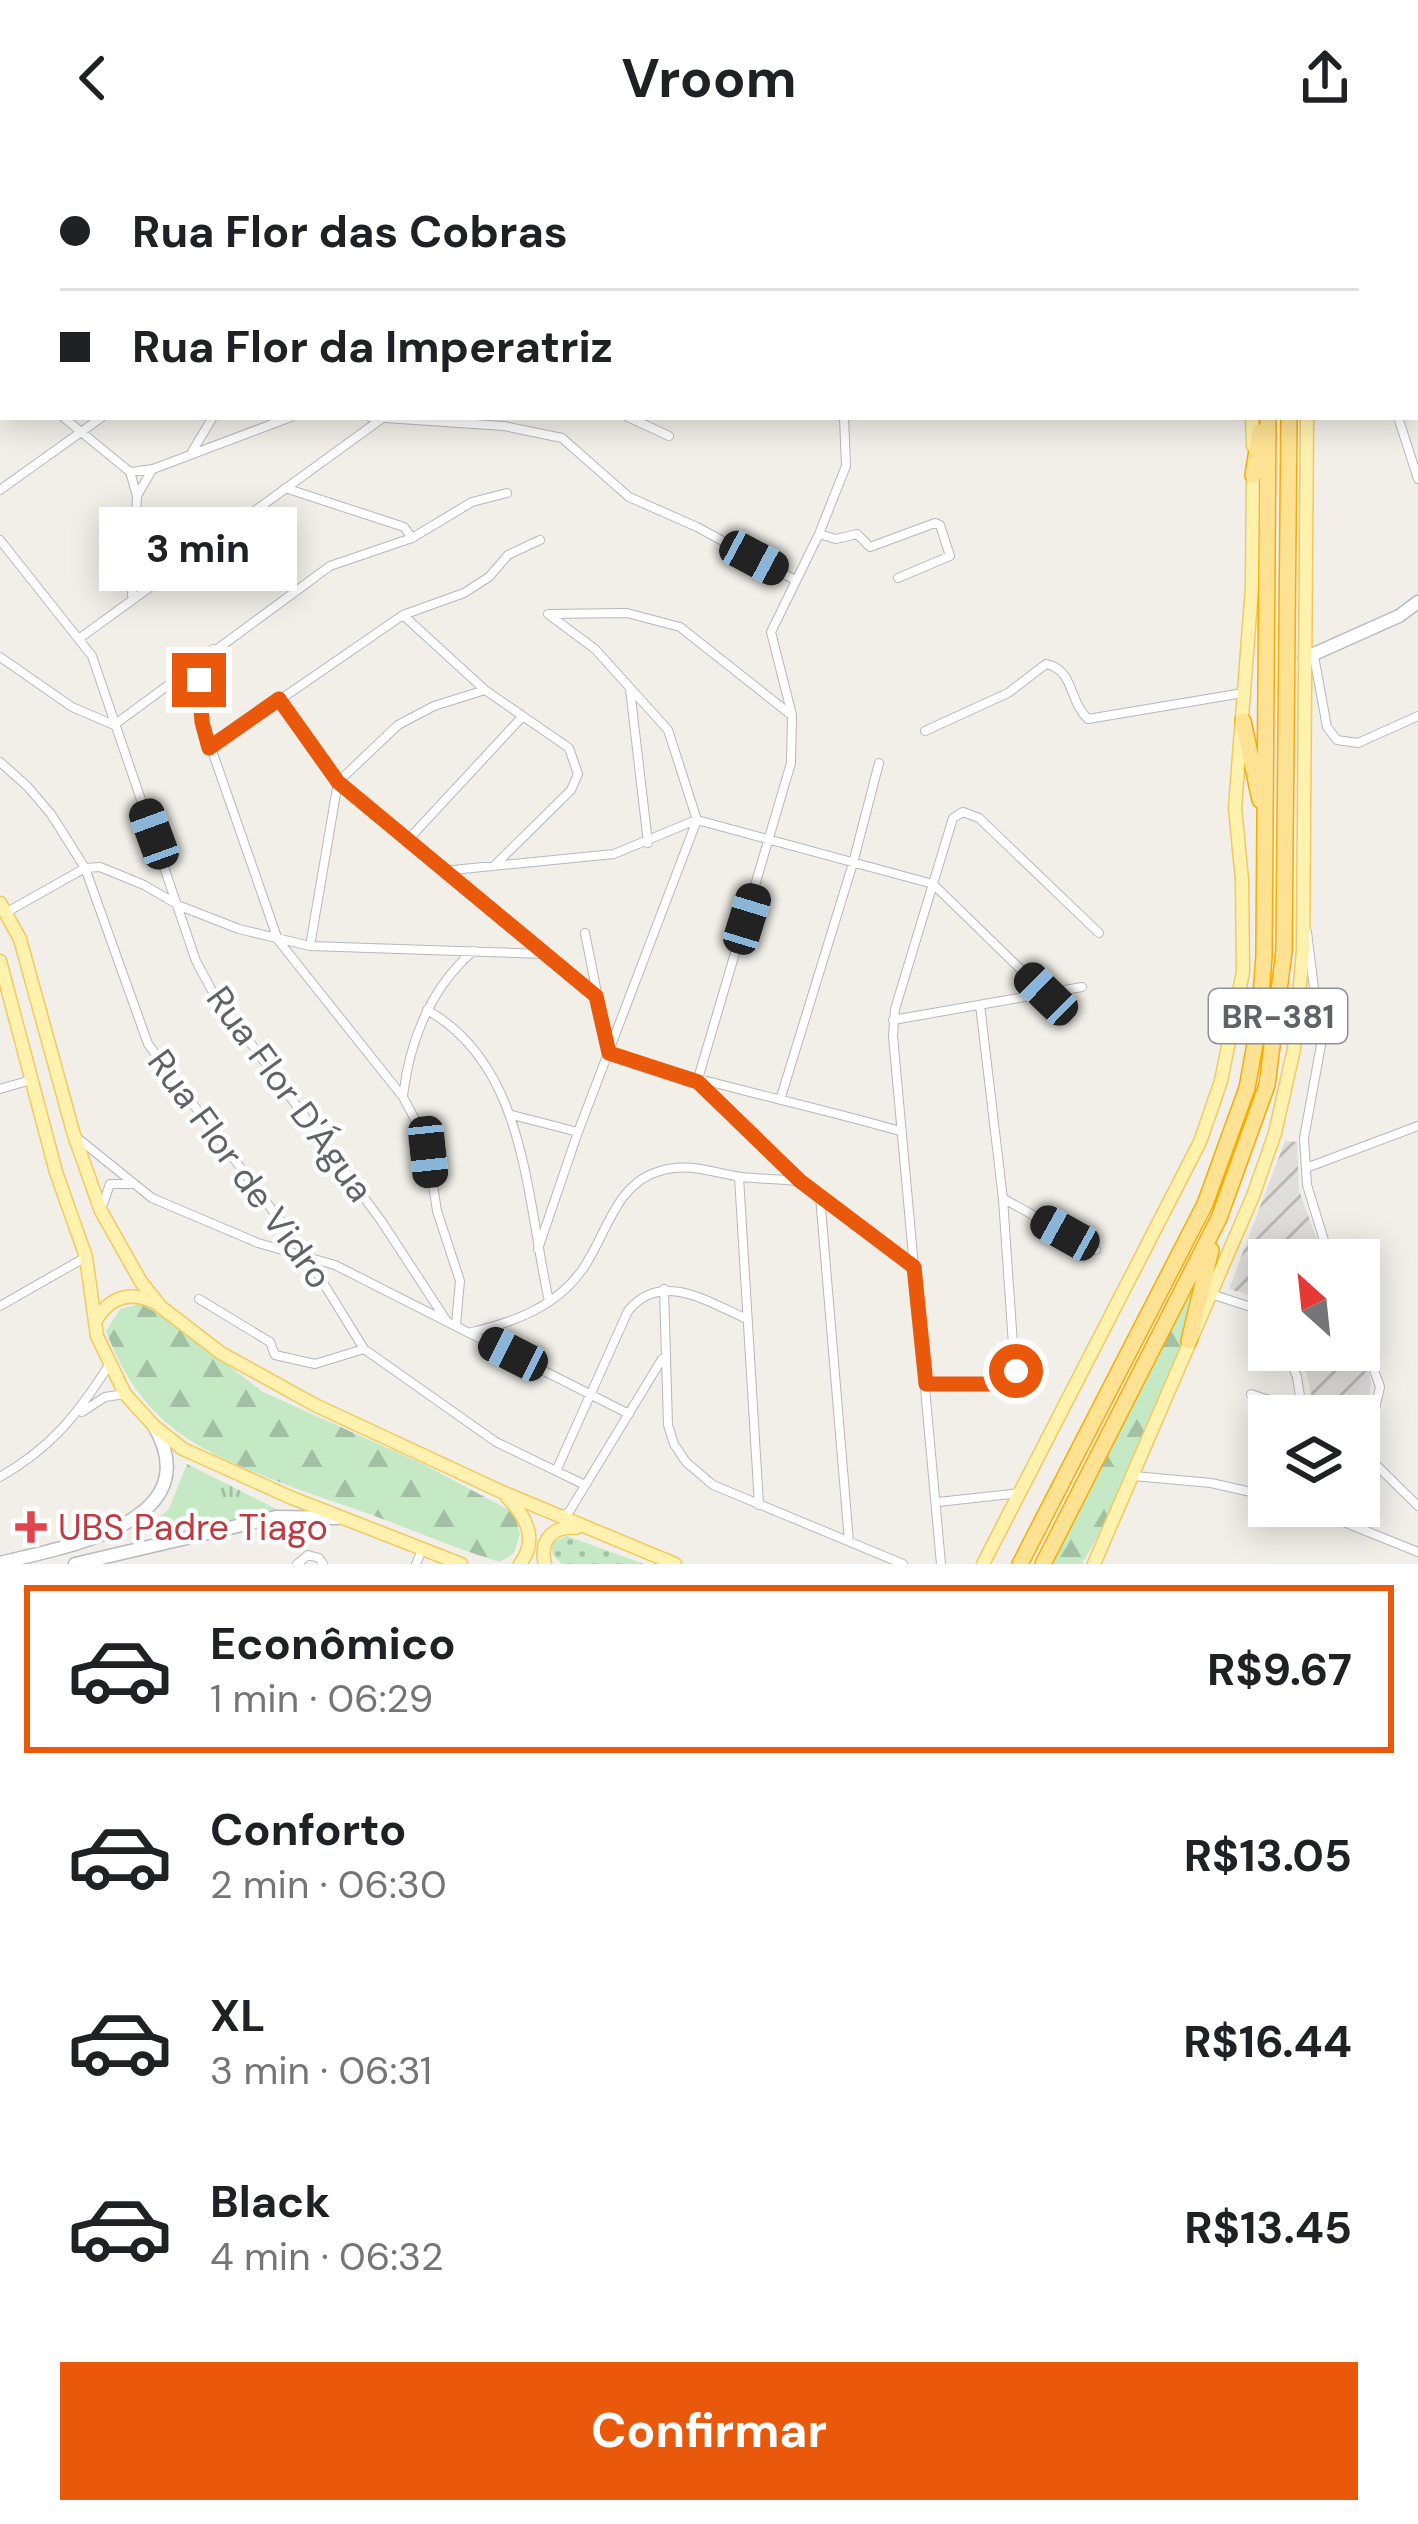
<!DOCTYPE html>
<html lang="pt">
<head>
<meta charset="utf-8">
<style>
	:root { --surface:#fff; --page:#f6f6f6; --text:#202124; --muted:#757577; --line:#e0e0e0; --accent:#ea580c }
	body { margin:0; font-family:"DM Sans",sans-serif; background:var(--page); color:var(--text); height:100vh; display:flex; flex-direction:column; font-size:45px; white-space:nowrap }
	* { box-sizing:border-box; margin:0 }
	p { font-size:39px; color:var(--muted) }
	.icon { flex:none; width:66px; height:66px; fill:none; stroke:currentColor; stroke-width:2; stroke-linecap:round; stroke-linejoin:round }
	.map { position:relative; height:1408px; overflow:hidden }
	.details { display:flex; flex-direction:column; background:var(--surface); flex:1 }
	.details>* { flex:none }
	.top-card { position:absolute; left:0px; top:0px; width:1419px; height:264px; box-shadow:0 6px 30px #0003; display:grid; align-content:center; height:264px; padding:0 60px; background:var(--surface) }
	.needle { width:78px; rotate:333deg }
	.controls { position:absolute; left:1248px; top:1083px; display:grid; gap:24px }
	.controls a { display:grid; place-items:center; width:132px; height:132px; border-radius:0px; background:var(--surface); box-shadow:0 6px 30px #0003; font-size:60px }
	.end { position:absolute; width:54px; height:54px; margin:-27px; border:15px solid #ea580c; background:#fff; box-shadow:0 0 0 6px #fff }
	.from { border-radius:50% }
	.bubble { position:absolute; height:84px; border-radius:0px; background:var(--surface); box-shadow:0 6px 30px #0003; font-size:39px; font-weight:700; line-height:84px; text-align:center }
	.car { position:absolute; width:36px; height:72px; margin:-36px -18px; border-radius:15px; box-shadow:0 0 9px 3px #0007; background:linear-gradient(#222 24%,#8ab4d8 0 40%,#222 0 76%,#8ab4d8 0 86%,#222 0) }
	.top-card b { display:flex; align-items:center; gap:42px; height:114px; font-size:45px }
	.top-card b+b { border-top:3px solid var(--line) }
	.top-card i { width:30px; height:30px; background:var(--text) }
	ul { padding:21px 0 0; list-style:none }
	li { display:flex; align-items:center; gap:36px; height:168px; margin:0 24px 18px; padding:0 36px; border:6px solid transparent; border-radius:0px }
	li div { flex:1 }
	li b { display:block; font-size:45px }
	li em { font-style:normal; font-weight:700 }
	li.active { border-color:var(--accent) }
	li>.icon { width:108px; height:108px; stroke-width:1.5 }
	.cta { display:flex; gap:24px; margin-top:auto; padding:24px 60px }
	.cta a { flex:1; height:138px; border-radius:0px; background:var(--accent); color:#fff; font-size:48px; font-weight:700; line-height:138px; text-align:center }
	header { display:flex; justify-content:space-between; align-items:center; height:156px; padding:0 60px; background:var(--surface); font-size:54px; font-weight:700 }
	.map>svg:first-child { display:block }
	.industrial { fill:url(#industrial-furrows) }
	.grass { fill:url(#grass-dots) }
	.forest { fill:url(#forest-firs) }
	.park { fill:url(#park-tufts) }
	.lines { fill:none; stroke-linecap:round; stroke-linejoin:round }
	.street-casing { stroke:#b5b8bc; stroke-width:10 }
	.secondary-casing { stroke:#b6babf; stroke-width:15 }
	.primary-casing { stroke:#f2c960; stroke-width:15 }
	.highway-casing { stroke:#f9ab00; stroke-width:18 }
	.street { stroke:#fff; stroke-width:8 }
	.secondary { stroke:#fff; stroke-width:12 }
	.primary { stroke:#fff2af; stroke-width:12 }
	.highway { stroke:#fde293; stroke-width:15 }
	.route { stroke:#ea580c; stroke-width:15 }
	.health-dot { fill:#e0444e; stroke:#fff; stroke-width:4.5 }
	.labels { text-anchor:middle; dominant-baseline:central; stroke-width:9; stroke-linejoin:round; paint-order:stroke }
	.shield { fill:#fff; stroke:#8f9295; stroke-width:3 }
	.shield-label { font-size:33px; font-weight:bold; fill:#5f6368 }
	.street-label { font-size:36px; fill:#5f6368; stroke:#fff }
	.health-label { font-size:36px; fill:#be3a42; stroke:#fff; text-anchor:start }
</style>
</head>
<body>
<header><svg class="icon" aria-label="back" viewBox="0 0 24 24"><path d="M15 5l-7 7 7 7"/></svg>Vroom<svg class="icon" aria-label="share" viewBox="0 0 24 24"><path d="M12 15V3M7 8l5-5 5 5M5 13v7h14v-7"/></svg></header>
<div class="map">
<svg width="1418" height="1408" viewBox="0 0 1418 1408">
	<defs>
		<pattern id="industrial-furrows" width="10" height="10" patternUnits="userSpaceOnUse" patternTransform="scale(3)"><rect width="10" height="10" fill="#e0deda"/><path d="M-1 1l2-2M0 10L10 0M9 11l2-2" fill="none" stroke="#b9b8b5"/></pattern>
		<pattern id="grass-dots" width="8" height="8" patternUnits="userSpaceOnUse" patternTransform="scale(3)"><rect width="8" height="8" fill="#c5e8c5"/><path d="M2 2h.1M6 6h.1" fill="none" stroke="#a3c0a4" stroke-width="1.8" stroke-linecap="round"/></pattern>
		<pattern id="forest-firs" width="22" height="20" patternUnits="userSpaceOnUse" patternTransform="scale(3)"><rect width="22" height="20" fill="#c5e8c5"/><path d="M5 1l3.5 6h-7zM16 11l3.5 6h-7z" fill="#a3c0a4"/></pattern>
		<pattern id="park-tufts" width="24" height="20" patternUnits="userSpaceOnUse" patternTransform="scale(3)"><rect width="24" height="20" fill="#c5e8c5"/><path d="M3 7l-1-3M5 7V3M7 7l1-3M15 17l-1-3M17 17v-4M19 17l1-3" fill="none" stroke="#a3c0a4"/></pattern>
	</defs>
	<rect width="100%" height="100%" fill="#f1efe8"/>
	<path class="industrial" d="M1337 0H1418V187L1416 3Z
		M1285 985 1297 986 1299 1034 1324 1104H1269V1151L1252 1140 1229 1133Z
		M1359 1178 1371 1227 1359 1293V1260H1307L1312 1243 1305 1209 1296 1194H1359Z"/>
	<path class="grass" d="M567 1380 644 1408H562L553 1399 551 1387Z"/>
	<path class="forest" d="M1202 1113 1183 1184 1100 1376 1082 1408H1053L1115 1275Z
		M140 1148 164 1160 263 1236 425 1309 514 1357 520 1378 514 1397 500 1406C450 1391 402 1369 352 1352 300 1334 216 1306 174 1273 141 1247 121 1214 106 1175L120 1153Z"/>
	<path class="park" d="M187 1308 282 1356 137 1379 169 1353Z"/>
	<g class="lines">
		<defs>
			<path id="street" d="M116 0 117 3
				M189 0 191 3
				M278 0 286 3
				M378 0 379 3
				M446 0 447 3
				M737 0 739 3
				M300 3 304 0
				M0 141 3 140
				M1416 200 1418 205
				M0 211 3 214
				M63 261 130 316 137 340
				M370 261 504 270 562 282 629 341 697 371 795 424
				M628 261 669 280
				M844 261 846 310 819 378 771 476 792 559 791 607 697 926 800 1025 913 1111
				M1398 261 1418 323
				M190 299 213 261
				M130 316 153 313 291 261
				M285 332 404 371 412 382
				M0 334 102 261
				M819 378 836 383 857 378 870 391 935 367 940 369 950 400 898 422
				M0 384 92 500 196 805 211 833 382 1066 446 1164
				M132 439 137 340 152 314
				M549 458 627 457 680 471 790 558
				M403 459 485 534 569 592 578 618 571 634 494 710
				M80 482 384 261
				M213 493 199 523 202 566 278 784 403 941 421 975 428 996 437 1055 460 1125 456 1168
				M1314 500 1327 571 1337 584 1358 587 1418 560
				M0 501 72 551 114 569 330 410 412 382 472 346 507 337
				M630 533 648 687
				M279 543 338 626 595 840
				M925 575 1008 537 1046 508C1074 513 1069 546 1088 563L1243 537
				M210 592 403 459 464 437 489 421 508 399 540 384
				M0 606 27 630 51 658 85 712 148 888 306 1099 364 1193 496 1286 585 1329
				M697 664 933 728 1046 838
				M406 686 522 561
				M443 715 614 698 696 664
				M7 756 85 712 100 711 144 729 180 750 239 773 310 790 543 798
				M1307 776 1321 889 1304 982 1307 1029 1330 1104
				M585 777 609 897C705 928 803 947 900 975
				M310 790 338 626 398 569 434 550 485 534
				M427 854C527 910 526 1043 549 1145
				M893 864 1082 831
				M0 933 31 924
				M403 940C410 883 430 833 473 795
				M781 941 853 707 879 607
				M512 959 578 976
				M75 980 152 1042 258 1087 335 1109 629 1258
				M1306 1012 1418 970
				M739 1021 759 1349
				M820 1040 849 1385
				M1004 1043 1096 1094
				M102 1051 110 1028H130
				M538 1093 578 976 697 664 668 574 595 493 548 458
				M664 1133 668 1269 674 1288 686 1306 713 1329 903 1408
				M1211 1138 1251 1151 1269 1165
				M199 1143 270 1186 275 1199 315 1208 364 1193
				M0 1150 86 1101
				M1359 1172 1380 1231 1365 1296
				M472 1176C514 1166 556 1151 582 1114 606 1081 615 1027 660 1015 689 1006 713 1017 742 1021 760 1023 779 1023 797 1025
				M1286 1194 1297 1221 1302 1253
				M926 1229 1004 1228 1015 1218 1003 1043 980 849
				M1251 1238 1316 1260
				M82 1256 105 1241 125 1238
				M1359 1292 1418 1350
				M556 1315 628 1155C661 1114 708 1146 747 1163
				M1134 1320 1211 1327 1269 1340
				M0 1321C52 1291 77 1259 109 1209
				M938 1346 1020 1337
				M1304 1350 1418 1396
				M560 1361 569 1356 662 1203
				M297 1408 308 1399 319 1402 323 1408
				M416 1408 422 1394
				M941 1408 893 880 895 853 953 662 963 656 979 662 1099 777"/>
			<path id="secondary" d="M1305 502 1399 460 1418 446
				M0 1407C63 1391 211 1368 154 1270
				M75 1408 276 1361 338 1362"/>
			<path id="primary" d="M1308 3V0
				M1252 261 1253 290
				M0 747 20 783 74 979 101 1055 141 1126 161 1151 221 1197 315 1249 502 1336 675 1408
				M0 805 56 1016 86 1101 97 1180 125 1238 154 1270 183 1293 292 1342 461 1408
				M95 1166C109 1141 130 1134 156 1147
				M507 1341C526 1361 539 1383 520 1408
				M545 1408C539 1384 553 1370 576 1372
				M983 1408 1200 986 1221 925 1243 816 1242 724 1235 652 1252 431 1253 310
				M1094 1408 1253 1040 1275 977 1294 893 1303 795 1307 261"/>
			<path id="highway" d="M1260 0 1261 3
				M1292 3V0
				M1253 319 1260 276
				M1243 565 1260 644
				M1189 1185 1211 1094
				M1020 1408 1205 1048 1247 932 1259 866 1264 800 1268 261
				M1043 1408 1219 1062 1267 929 1284 795 1289 261"/>
		</defs>
		<use href="#street" class="street-casing"/>
		<use href="#secondary" class="secondary-casing"/>
		<use href="#primary" class="primary-casing"/>
		<use href="#highway" class="highway-casing"/>
		<use href="#street" class="street"/>
		<use href="#secondary" class="secondary"/>
		<use href="#primary" class="primary"/>
		<use href="#highway" class="highway"/>
	</g>
	<g class="lines">
		<path class="route" d="M199 524 202 566 209 592 279 543 338 626 596 840 609 897 698 926 800 1025 914 1111 926 1228H1004L1012 1224 1016 1215"/>
	</g>
	<path class="health-dot" d="M25 1353h12v12h12v12h-12v12h-12v-12h-12v-12h12z"/>
	<g class="labels">
		<rect class="shield" x="1209" y="833" width="138" height="54" rx="9"/>
		<g class="shield-label">
			<text x="1278" y="860">BR-381</text>
		</g>
		<g class="street-label">
			<text transform="translate(290 938) rotate(54)">Rua Flor D'Água</text>
			<text transform="translate(240 1013) rotate(54)">Rua Flor de Vidro</text>
		</g>
		<g class="health-label">
			<text x="58" y="1371">UBS Padre Tiago</text>
		</g>
	</g>
</svg>
<div class="controls">
<a><svg class="needle" viewBox="-14 -14 28 28"><path d="M0-13l5 13h-10z" fill="#e53935"/><path d="M0 13l5-13h-10z" fill="#757577"/></svg></a>
<a><svg class="icon" aria-label="layers" viewBox="0 0 24 24"><path d="M12 4l9 5-9 5-9-5zM3 14l9 5 9-5"/></svg></a>
</div>
<i class="end from" style="left:1016px;top:1215px"></i>
<i class="end" style="left:199px;top:524px"></i>
<div class="bubble" style="left:99px;top:351px;width:198px">3 min</div>
<i class="car" style="left:754px;top:402px;rotate:118deg"></i>
<i class="car" style="left:154px;top:678px;rotate:340deg"></i>
<i class="car" style="left:747px;top:763px;rotate:17deg"></i>
<i class="car" style="left:1046px;top:838px;rotate:314deg"></i>
<i class="car" style="left:428px;top:996px;rotate:174deg"></i>
<i class="car" style="left:1065px;top:1077px;rotate:299deg"></i>
<i class="car" style="left:513px;top:1198px;rotate:297deg"></i>
<div class="top-card">
<b><i class="from"></i>Rua Flor das Cobras</b>
<b><i></i>Rua Flor da Imperatriz</b>
</div>
</div>
<section class="details">
<ul>
<li class="active"><svg class="icon" aria-label="car" viewBox="0 0 24 24"><path d="M5 17H2v-5l4-1 3-4h7l3 4 3 1v5h-3M9 17h6M6 11h13"/><circle cx="7" cy="17" r="2"/><circle cx="17" cy="17" r="2"/></svg><div><b>Econômico</b><p>1 min · 06:29</p></div><em>R$9.67</em></li>
<li><svg class="icon" aria-label="car" viewBox="0 0 24 24"><path d="M5 17H2v-5l4-1 3-4h7l3 4 3 1v5h-3M9 17h6M6 11h13"/><circle cx="7" cy="17" r="2"/><circle cx="17" cy="17" r="2"/></svg><div><b>Conforto</b><p>2 min · 06:30</p></div><em>R$13.05</em></li>
<li><svg class="icon" aria-label="car" viewBox="0 0 24 24"><path d="M5 17H2v-5l4-1 3-4h7l3 4 3 1v5h-3M9 17h6M6 11h13"/><circle cx="7" cy="17" r="2"/><circle cx="17" cy="17" r="2"/></svg><div><b>XL</b><p>3 min · 06:31</p></div><em>R$16.44</em></li>
<li><svg class="icon" aria-label="car" viewBox="0 0 24 24"><path d="M5 17H2v-5l4-1 3-4h7l3 4 3 1v5h-3M9 17h6M6 11h13"/><circle cx="7" cy="17" r="2"/><circle cx="17" cy="17" r="2"/></svg><div><b>Black</b><p>4 min · 06:32</p></div><em>R$13.45</em></li>
</ul>
<div class="cta"><a>Confirmar</a></div>
</section>
</body>
</html>
